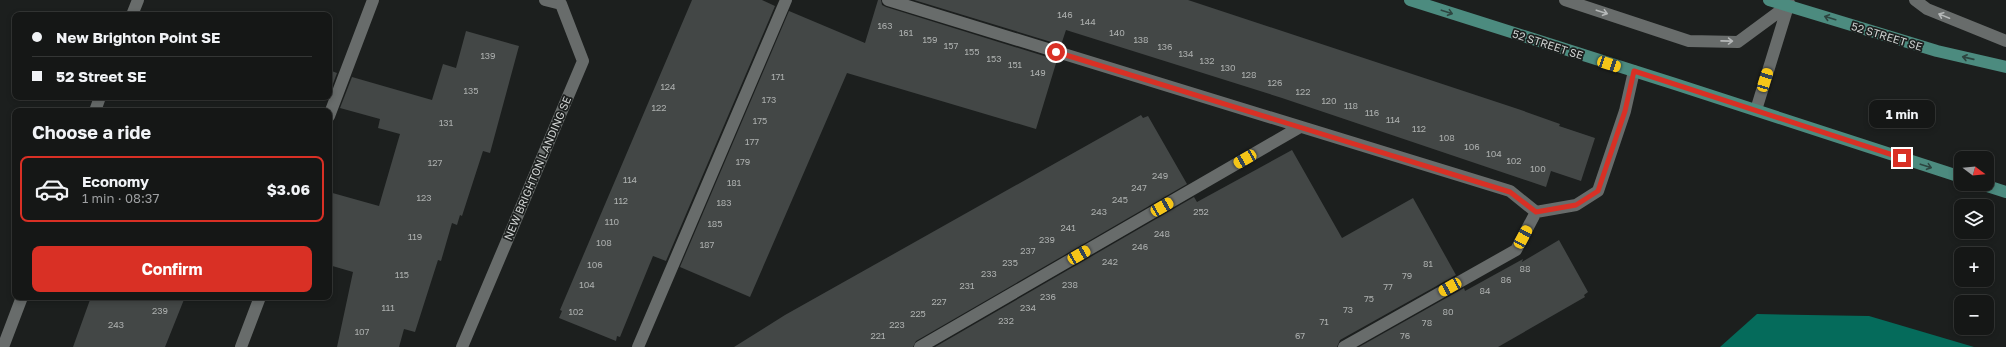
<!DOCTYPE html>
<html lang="en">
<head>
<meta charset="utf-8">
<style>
	:root { --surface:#151716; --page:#1e201f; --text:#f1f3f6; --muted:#9d9fa1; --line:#343635; --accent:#d93025 }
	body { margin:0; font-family:"Golos Text",sans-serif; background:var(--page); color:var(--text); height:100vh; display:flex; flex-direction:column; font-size:15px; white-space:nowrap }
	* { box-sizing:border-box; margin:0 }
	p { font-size:13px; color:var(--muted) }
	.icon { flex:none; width:22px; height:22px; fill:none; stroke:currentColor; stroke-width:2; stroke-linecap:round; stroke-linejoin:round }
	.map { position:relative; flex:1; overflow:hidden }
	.drawer { position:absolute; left:12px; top:108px; width:320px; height:192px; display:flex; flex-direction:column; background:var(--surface); border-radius:8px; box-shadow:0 2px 6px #0003,0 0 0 1px var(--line) }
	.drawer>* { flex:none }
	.guide { position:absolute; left:12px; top:12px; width:320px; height:88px; border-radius:8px; box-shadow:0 2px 6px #0003,0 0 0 1px var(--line); display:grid; align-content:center; height:88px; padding:0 20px; background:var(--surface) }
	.needle { width:26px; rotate:106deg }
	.controls { position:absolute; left:1954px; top:151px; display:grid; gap:8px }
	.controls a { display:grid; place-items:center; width:40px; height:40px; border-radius:8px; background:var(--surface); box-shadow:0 2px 6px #0003,0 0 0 1px var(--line); font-size:20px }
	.end { position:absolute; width:18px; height:18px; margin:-9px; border:5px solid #d93025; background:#fff; box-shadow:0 0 0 2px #fff }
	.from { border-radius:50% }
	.bubble { position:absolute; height:28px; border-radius:8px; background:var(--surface); box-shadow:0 2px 6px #0003,0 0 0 1px var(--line); font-size:13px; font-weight:700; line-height:28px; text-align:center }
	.car { position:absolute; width:12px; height:24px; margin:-12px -6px; border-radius:5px; box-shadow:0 0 3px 1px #0007; background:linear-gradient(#f5c518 24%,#345 0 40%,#f5c518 0 76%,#345 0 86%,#f5c518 0) }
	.guide b { display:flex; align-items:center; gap:14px; height:38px; font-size:15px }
	.guide b+b { border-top:1px solid var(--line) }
	.guide i { width:10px; height:10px; background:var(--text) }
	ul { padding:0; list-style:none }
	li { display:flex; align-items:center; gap:12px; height:66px; margin:0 8px 6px; padding:0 12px; border:2px solid transparent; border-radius:8px }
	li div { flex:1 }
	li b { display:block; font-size:15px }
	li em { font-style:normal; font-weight:700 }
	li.active { border-color:var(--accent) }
	li>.icon { width:36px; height:36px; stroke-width:1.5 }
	h2 { padding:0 20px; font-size:18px; line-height:48px }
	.primary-button { display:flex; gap:8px; margin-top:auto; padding:8px 20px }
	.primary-button a { flex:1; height:46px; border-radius:8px; background:var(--accent); color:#fff; font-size:16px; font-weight:700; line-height:46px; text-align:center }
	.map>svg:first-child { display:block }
	.water { fill:#056b5b }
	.building { fill:#434746 }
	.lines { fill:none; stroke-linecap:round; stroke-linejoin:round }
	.minor { stroke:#686c6b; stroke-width:12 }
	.major { stroke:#4c8b7f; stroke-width:12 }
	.oneway { stroke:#2d4540 }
	.oneway2 { stroke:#b5b8b8 }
	.route { stroke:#d93025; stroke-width:5 }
	.labels { text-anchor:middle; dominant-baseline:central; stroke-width:3.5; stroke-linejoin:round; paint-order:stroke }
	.number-label { font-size:9px; fill:#acafae }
	.street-label { font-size:11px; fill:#cfd2d1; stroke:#1c1f1e }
</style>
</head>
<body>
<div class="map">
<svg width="2006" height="347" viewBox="0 0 2006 347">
	<rect width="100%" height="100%" fill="#1c1f1e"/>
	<path class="water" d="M1757 314 1869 316 1974 347H1720Z"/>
	<path class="building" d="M692 0H762L775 6 666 261 653 256 620 337 617 336 616 341 559 318 562 311 560 310Z
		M878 0H881L882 5 886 7 1057 60 1036 129 847 73 750 297 680 267 789 11 865 43Z
		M914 0H1188L1518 109 1560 124 1559 126 1595 138 1581 181 1551 171 1546 187 1282 98 1066 30 1061 45Z
		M466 31 519 46 490 153 483 151 462 216 460 215 457 225 452 223 441 261 438 260 415 332 404 329 399 347H337L353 272 329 265V192L379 206 400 134 378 128 380 119 340 108 352 77 432 100 443 64 456 68Z
		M329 70 337 73 329 95Z
		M1141 115 1143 118 1148 116 1187 184 916 341 913 347H734L785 315Z
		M1292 150 1342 238 1413 198 1456 275 1340 340 1337 347H935L1194 197 1197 202Z
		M1559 240 1588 292 1584 295 1585 297 1498 347H1359L1464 288 1465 291 1523 259 1522 262Z
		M91 297H185L165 347H73Z"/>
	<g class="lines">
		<path class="minor" d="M888 0 1510 191 1536 212 1516 250 1344 347
			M1565 0 1689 41 1738 42 1788 5
			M1915 0 1927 9 2006 41
			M132 15 138 0
			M1756 110 1789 3
			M95 111 100 97
			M329 116 373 0
			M1536 212 1576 205 1598 191 1625 111 1634 71
			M3 347 22 297
			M241 347 260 297
			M462 347 583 61 561 4 545 0
			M638 347 786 0
			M920 347 1300 127"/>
		<path class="major" d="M1410 0 1675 84 1961 177
			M1769 0 1937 51 2006 67
			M1981 184 2006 192"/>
	</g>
	<defs><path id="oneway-shaft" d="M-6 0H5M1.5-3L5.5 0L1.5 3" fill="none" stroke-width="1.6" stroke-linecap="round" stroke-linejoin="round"/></defs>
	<g class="oneway">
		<use href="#oneway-shaft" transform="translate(1447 12) rotate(18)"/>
		<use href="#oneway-shaft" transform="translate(1830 18) rotate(-163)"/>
		<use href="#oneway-shaft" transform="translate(1968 58) rotate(-167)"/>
		<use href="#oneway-shaft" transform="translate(1926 166) rotate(18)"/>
	</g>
	<g class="oneway2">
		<use href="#oneway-shaft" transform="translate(1602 12) rotate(18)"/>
		<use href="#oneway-shaft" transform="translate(1944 16) rotate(-158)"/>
		<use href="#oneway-shaft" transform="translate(1727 41) rotate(1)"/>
	</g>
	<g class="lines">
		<path class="route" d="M1056 52 1510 192 1536 212 1576 205 1598 191 1625 111 1634 71 1902 158"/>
	</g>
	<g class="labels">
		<g class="number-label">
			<text x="1065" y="14">146</text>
			<text x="1088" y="21">144</text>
			<text x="885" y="25">163</text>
			<text x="906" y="32">161</text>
			<text x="1117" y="32">140</text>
			<text x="930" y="39">159</text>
			<text x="1141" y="39">138</text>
			<text x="951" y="45">157</text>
			<text x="1165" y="46">136</text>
			<text x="972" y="51">155</text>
			<text x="1186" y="53">134</text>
			<text x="488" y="55">139</text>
			<text x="994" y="58">153</text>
			<text x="1207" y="60">132</text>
			<text x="1015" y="64">151</text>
			<text x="1228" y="67">130</text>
			<text x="1038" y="72">149</text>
			<text x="1249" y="74">128</text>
			<text x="778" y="76">171</text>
			<text x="1275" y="82">126</text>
			<text x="668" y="86">124</text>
			<text x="471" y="90">135</text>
			<text x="1303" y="91">122</text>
			<text x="769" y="99">173</text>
			<text x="1329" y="100">120</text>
			<text x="1351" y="105">118</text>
			<text x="659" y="107">122</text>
			<text x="1372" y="112">116</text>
			<text x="1393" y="119">114</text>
			<text x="760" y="120">175</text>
			<text x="446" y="122">131</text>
			<text x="1419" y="128">112</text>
			<text x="1447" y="137">108</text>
			<text x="752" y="141">177</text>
			<text x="1472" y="146">106</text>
			<text x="1494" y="153">104</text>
			<text x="1514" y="160">102</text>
			<text x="743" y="161">179</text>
			<text x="435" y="162">127</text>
			<text x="1538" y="168">100</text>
			<text x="1160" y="175">249</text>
			<text x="630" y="179">114</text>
			<text x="734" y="182">181</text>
			<text x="1139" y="187">247</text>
			<text x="424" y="197">123</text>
			<text x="1120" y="199">245</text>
			<text x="621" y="200">112</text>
			<text x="724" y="202">183</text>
			<text x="1099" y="211">243</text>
			<text x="1201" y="211">252</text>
			<text x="612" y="221">110</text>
			<text x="715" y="223">185</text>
			<text x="1068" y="227">241</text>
			<text x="1162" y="233">248</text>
			<text x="415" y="236">119</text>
			<text x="1047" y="239">239</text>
			<text x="604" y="242">108</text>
			<text x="707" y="244">187</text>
			<text x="1140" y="246">246</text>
			<text x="1028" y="250">237</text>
			<text x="1110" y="261">242</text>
			<text x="1010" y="262">235</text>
			<text x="1428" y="263">81</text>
			<text x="595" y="264">106</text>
			<text x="1525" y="268">88</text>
			<text x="989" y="273">233</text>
			<text x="402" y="274">115</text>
			<text x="1407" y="275">79</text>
			<text x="1506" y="279">86</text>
			<text x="587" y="284">104</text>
			<text x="1070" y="284">238</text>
			<text x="967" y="285">231</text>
			<text x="1388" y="286">77</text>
			<text x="1485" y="290">84</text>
			<text x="1048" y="296">236</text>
			<text x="1369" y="298">75</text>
			<text x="939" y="301">227</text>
			<text x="388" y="307">111</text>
			<text x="1028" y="307">234</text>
			<text x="1348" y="309">73</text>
			<text x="160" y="310">239</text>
			<text x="576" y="311">102</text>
			<text x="1448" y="311">80</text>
			<text x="918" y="313">225</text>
			<text x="1006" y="320">232</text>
			<text x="1324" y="321">71</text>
			<text x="1427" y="322">78</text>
			<text x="116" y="324">243</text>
			<text x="897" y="324">223</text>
			<text x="362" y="331">107</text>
			<text x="878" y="335">221</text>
			<text x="1300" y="335">67</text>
			<text x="1405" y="335">76</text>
		</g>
		<g class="street-label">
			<text transform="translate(1887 36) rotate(17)">52 STREET SE</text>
			<text transform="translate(1548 44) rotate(18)">52 STREET SE</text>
			<text transform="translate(537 168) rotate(-67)">NEW BRIGHTON LANDING SE</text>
		</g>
	</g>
</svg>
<div class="controls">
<a><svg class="needle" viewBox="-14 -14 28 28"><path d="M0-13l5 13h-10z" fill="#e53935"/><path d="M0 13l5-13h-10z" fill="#9d9fa1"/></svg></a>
<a><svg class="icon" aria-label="layers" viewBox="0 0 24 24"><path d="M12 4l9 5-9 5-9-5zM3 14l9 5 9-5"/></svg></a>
<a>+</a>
<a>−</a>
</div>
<i class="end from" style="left:1056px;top:52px"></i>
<i class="end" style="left:1902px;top:158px"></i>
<div class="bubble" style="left:1869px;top:100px;width:66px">1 min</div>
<i class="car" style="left:1609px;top:64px;rotate:108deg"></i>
<i class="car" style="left:1765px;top:80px;rotate:17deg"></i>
<i class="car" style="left:1245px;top:159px;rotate:240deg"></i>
<i class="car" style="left:1162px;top:207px;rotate:60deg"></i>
<i class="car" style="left:1523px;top:237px;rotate:28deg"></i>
<i class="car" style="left:1079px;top:255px;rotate:60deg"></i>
<i class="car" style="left:1450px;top:287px;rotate:241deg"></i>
<div class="guide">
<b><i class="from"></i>New Brighton Point SE</b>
<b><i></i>52 Street SE</b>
</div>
<section class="drawer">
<h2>Choose a ride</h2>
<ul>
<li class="active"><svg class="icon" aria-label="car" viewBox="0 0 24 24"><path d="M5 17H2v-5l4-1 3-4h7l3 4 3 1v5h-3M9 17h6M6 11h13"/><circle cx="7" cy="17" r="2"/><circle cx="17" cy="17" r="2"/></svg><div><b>Economy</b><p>1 min · 08:37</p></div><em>$3.06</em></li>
</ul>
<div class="primary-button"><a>Confirm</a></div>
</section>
</div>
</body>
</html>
